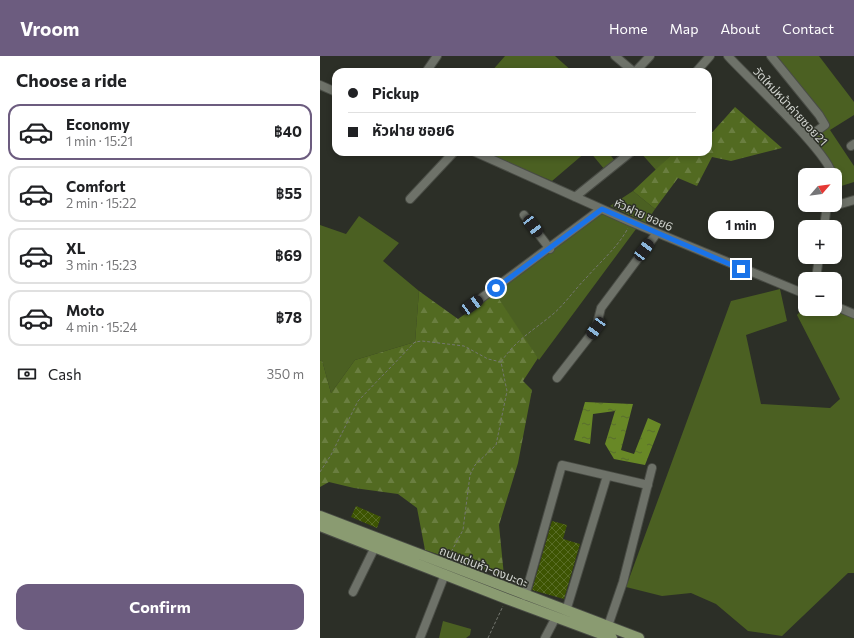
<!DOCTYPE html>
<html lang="en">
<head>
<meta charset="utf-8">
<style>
	:root { --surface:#fff; --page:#f6f6f6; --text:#202124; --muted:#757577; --line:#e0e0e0; --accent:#6c5c7f }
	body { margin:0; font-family:Commissioner,"Noto Sans Thai",sans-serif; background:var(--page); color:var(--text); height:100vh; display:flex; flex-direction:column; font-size:15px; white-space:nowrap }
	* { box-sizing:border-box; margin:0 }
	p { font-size:13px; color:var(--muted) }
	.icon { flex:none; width:22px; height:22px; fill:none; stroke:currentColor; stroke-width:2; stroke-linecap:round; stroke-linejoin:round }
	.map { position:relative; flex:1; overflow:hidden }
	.panel { display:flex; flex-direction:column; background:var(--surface); width:320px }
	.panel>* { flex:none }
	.banner { position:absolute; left:12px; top:12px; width:380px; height:88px; border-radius:12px; box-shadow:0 2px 6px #0003; display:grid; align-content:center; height:88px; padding:0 16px; background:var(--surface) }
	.needle { width:26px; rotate:62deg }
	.fabs { position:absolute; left:478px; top:112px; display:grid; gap:8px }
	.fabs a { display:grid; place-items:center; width:44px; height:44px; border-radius:8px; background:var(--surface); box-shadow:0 2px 6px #0003; font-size:20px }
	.end { position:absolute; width:18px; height:18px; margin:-9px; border:5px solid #1a73e8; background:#fff; box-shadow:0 0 0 2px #fff }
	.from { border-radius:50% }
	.bubble { position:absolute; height:28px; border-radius:12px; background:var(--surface); box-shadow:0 2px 6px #0003; font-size:13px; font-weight:700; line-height:28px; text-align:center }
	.car { position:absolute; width:12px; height:24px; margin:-12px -6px; border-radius:5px; box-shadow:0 0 3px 1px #0007; background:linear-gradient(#222 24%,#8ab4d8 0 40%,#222 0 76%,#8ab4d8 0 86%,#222 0) }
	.banner b { display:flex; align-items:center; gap:14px; height:38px; font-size:15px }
	.banner b+b { border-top:1px solid var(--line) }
	.banner i { width:10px; height:10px; background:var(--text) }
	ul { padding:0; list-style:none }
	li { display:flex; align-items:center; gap:12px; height:56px; margin:0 8px 6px; padding:0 8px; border:2px solid var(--line); border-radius:12px }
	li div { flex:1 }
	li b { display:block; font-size:15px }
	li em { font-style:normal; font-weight:700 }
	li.current { border-color:var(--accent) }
	li>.icon { width:36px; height:36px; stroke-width:1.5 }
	h2 { padding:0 16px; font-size:18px; line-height:48px }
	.pay { display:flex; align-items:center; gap:10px; height:44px; padding:0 16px; font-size:15px }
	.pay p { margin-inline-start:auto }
	.cta { display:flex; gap:8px; margin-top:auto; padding:8px 16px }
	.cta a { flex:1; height:46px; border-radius:12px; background:var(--accent); color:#fff; font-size:16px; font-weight:700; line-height:46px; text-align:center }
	header { display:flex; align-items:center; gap:24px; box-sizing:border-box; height:56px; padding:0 20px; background:var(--accent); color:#fff }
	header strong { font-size:19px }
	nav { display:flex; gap:22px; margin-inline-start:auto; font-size:14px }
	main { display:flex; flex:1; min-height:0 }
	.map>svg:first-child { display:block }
	.grass { fill:#4b6022 }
	.forest { fill:url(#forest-firs) }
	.water { fill:url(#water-ripples) }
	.building { fill:url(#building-cross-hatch) }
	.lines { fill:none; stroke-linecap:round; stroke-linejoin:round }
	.minor-casing { stroke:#494c45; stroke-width:10 }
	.major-casing { stroke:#494c45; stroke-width:12 }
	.path { stroke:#747770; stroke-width:1; stroke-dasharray:3 2; stroke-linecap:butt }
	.minor { stroke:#6e7269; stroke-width:8 }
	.major { stroke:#8a9b71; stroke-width:10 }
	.route { stroke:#1a73e8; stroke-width:5 }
	.labels { text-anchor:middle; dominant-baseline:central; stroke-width:3; stroke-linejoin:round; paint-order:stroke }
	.street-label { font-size:12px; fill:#d0d3ce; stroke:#2c2f27 }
</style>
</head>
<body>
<header>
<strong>Vroom</strong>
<nav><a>Home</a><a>Map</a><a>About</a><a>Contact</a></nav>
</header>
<main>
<section class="panel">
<h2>Choose a ride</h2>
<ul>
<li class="current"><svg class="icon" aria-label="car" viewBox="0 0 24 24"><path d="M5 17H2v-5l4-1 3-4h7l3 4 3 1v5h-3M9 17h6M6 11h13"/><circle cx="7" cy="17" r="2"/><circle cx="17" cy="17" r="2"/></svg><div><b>Economy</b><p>1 min · 15:21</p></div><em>฿40</em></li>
<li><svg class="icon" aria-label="car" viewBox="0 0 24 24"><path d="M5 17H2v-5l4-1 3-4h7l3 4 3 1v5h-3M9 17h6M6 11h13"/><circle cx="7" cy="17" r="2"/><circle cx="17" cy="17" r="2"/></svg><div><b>Comfort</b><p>2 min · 15:22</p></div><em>฿55</em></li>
<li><svg class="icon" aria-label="car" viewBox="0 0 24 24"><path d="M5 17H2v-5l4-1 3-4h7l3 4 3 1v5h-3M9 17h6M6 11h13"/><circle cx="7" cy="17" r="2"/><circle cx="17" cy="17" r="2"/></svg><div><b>XL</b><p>3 min · 15:23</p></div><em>฿69</em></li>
<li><svg class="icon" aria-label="car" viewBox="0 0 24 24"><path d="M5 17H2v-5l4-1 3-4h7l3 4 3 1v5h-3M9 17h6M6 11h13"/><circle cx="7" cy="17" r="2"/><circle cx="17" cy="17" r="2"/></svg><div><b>Moto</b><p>4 min · 15:24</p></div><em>฿78</em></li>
</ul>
<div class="pay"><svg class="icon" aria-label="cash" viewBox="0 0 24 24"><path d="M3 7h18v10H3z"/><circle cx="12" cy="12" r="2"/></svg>Cash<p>350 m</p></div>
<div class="cta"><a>Confirm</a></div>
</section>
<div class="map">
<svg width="534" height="582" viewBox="0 0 534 582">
	<defs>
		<pattern id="forest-firs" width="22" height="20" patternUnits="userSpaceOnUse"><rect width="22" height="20" fill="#526a21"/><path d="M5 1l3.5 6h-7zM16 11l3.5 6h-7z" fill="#6a7e40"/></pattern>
		<pattern id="water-ripples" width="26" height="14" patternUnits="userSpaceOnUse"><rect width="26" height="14" fill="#688826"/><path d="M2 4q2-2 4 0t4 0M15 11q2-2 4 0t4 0" fill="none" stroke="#596e2e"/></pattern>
		<pattern id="building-cross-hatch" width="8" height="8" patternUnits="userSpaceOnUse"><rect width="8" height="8" fill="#3d5402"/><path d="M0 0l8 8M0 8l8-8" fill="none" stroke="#586c26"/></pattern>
	</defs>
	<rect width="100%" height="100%" fill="#2c2f27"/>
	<path class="grass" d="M185 0H235L253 16H171Z
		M456 0H499L534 46V59L510 74 534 110V126L515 132 513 109 492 81 505 72 508 66Z
		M163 96H266L232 125Z
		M270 96H288L295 105 285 114Z
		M320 96H369L364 99 350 100 336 114Z
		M313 135 335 153 326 167 290 150Z
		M281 153 319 169 219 304 174 237Z
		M39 160 79 187 63 205 99 235 95 286 35 304 11 337 2 304 0 305V169L26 178Z
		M460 233 467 265 426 279 441 348 510 352 520 343 477 259 485 250V253H515L534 258V517H528L462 580 428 575 396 548 371 537 342 540 306 531 411 245Z
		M123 565 151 573 150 579 146 582H119Z"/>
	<path class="forest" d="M415 51 462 92 411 105 392 101 377 130 358 122 335 153 313 135 350 100 364 99 369 96H388V81Z
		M99 235 138 263 175 237 218 302 203 325 212 334 198 407 179 469 184 520 105 494 97 452 78 438 34 432 9 426 0 431V305L2 304 11 337 35 304 95 286Z"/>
	<path class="water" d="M265 346 313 348 301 394 314 398 328 362 341 368 325 409 294 403 285 388 295 355 273 358 270 388 254 384Z"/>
	<path class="building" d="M36 450 61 461 57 472 31 461Z
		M232 465 247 469 243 483 260 488 244 543 212 534Z"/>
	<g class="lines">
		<defs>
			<path id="minor" d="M295 0 314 16
				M408 0C427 21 510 98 512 119
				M451 0 499 59 505 69 487 82
				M106 16 117 0
				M315 16 330 0
				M376 16 390 0
				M0 29 16 36
				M531 90 534 88
				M155 96 311 166 485 238
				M255 141 311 96
				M90 143 134 96
				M507 152 534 144
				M204 159 230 193
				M504 171 507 149
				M496 223 499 201
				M152 249 281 153
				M515 250 534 258
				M237 322 276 272 281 252 337 177
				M33 536 55 491
				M205 540 242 409 328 429
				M246 555 287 420
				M288 570 303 526 332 412
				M100 582 125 518
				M225 582 236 561"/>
			<path id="major" d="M0 460 319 582
				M0 470 187 543 292 582"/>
		</defs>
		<use href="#minor" class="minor-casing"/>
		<use href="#major" class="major-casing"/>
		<path class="path" d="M0 416 11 399 38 345 95 286 102 285 144 290 168 303 181 306
			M129 500 143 474 150 419 155 409 176 389 187 335 181 306C196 284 211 276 232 259 245 248 255 233 267 221 281 205 298 191 308 172
			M168 582 183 550"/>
		<use href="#minor" class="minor"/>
		<use href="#major" class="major"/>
	</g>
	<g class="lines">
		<path class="route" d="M176 232 282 153 421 213"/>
	</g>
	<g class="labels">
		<g class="street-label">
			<text transform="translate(471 50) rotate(47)">วัดใหม่หน้าค่ายซอย21</text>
			<text transform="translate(324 158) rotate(24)">หัวฝาย ซอย6</text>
			<text transform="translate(164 510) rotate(21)">ถนนเด่นห้า-ดงมะดะ</text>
		</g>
	</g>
</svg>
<div class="fabs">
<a><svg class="needle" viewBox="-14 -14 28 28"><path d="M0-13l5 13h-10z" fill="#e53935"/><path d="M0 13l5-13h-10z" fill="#757577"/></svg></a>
<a>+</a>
<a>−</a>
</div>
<i class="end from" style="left:176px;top:232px"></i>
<i class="end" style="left:421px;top:213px"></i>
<div class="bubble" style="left:388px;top:155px;width:66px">1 min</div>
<i class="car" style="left:213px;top:170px;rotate:143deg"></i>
<i class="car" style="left:324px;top:194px;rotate:37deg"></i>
<i class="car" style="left:152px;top:249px;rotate:54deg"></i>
<i class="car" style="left:276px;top:272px;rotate:216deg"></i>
<div class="banner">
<b><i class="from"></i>Pickup</b>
<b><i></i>หัวฝาย ซอย6</b>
</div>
</div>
</main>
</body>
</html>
